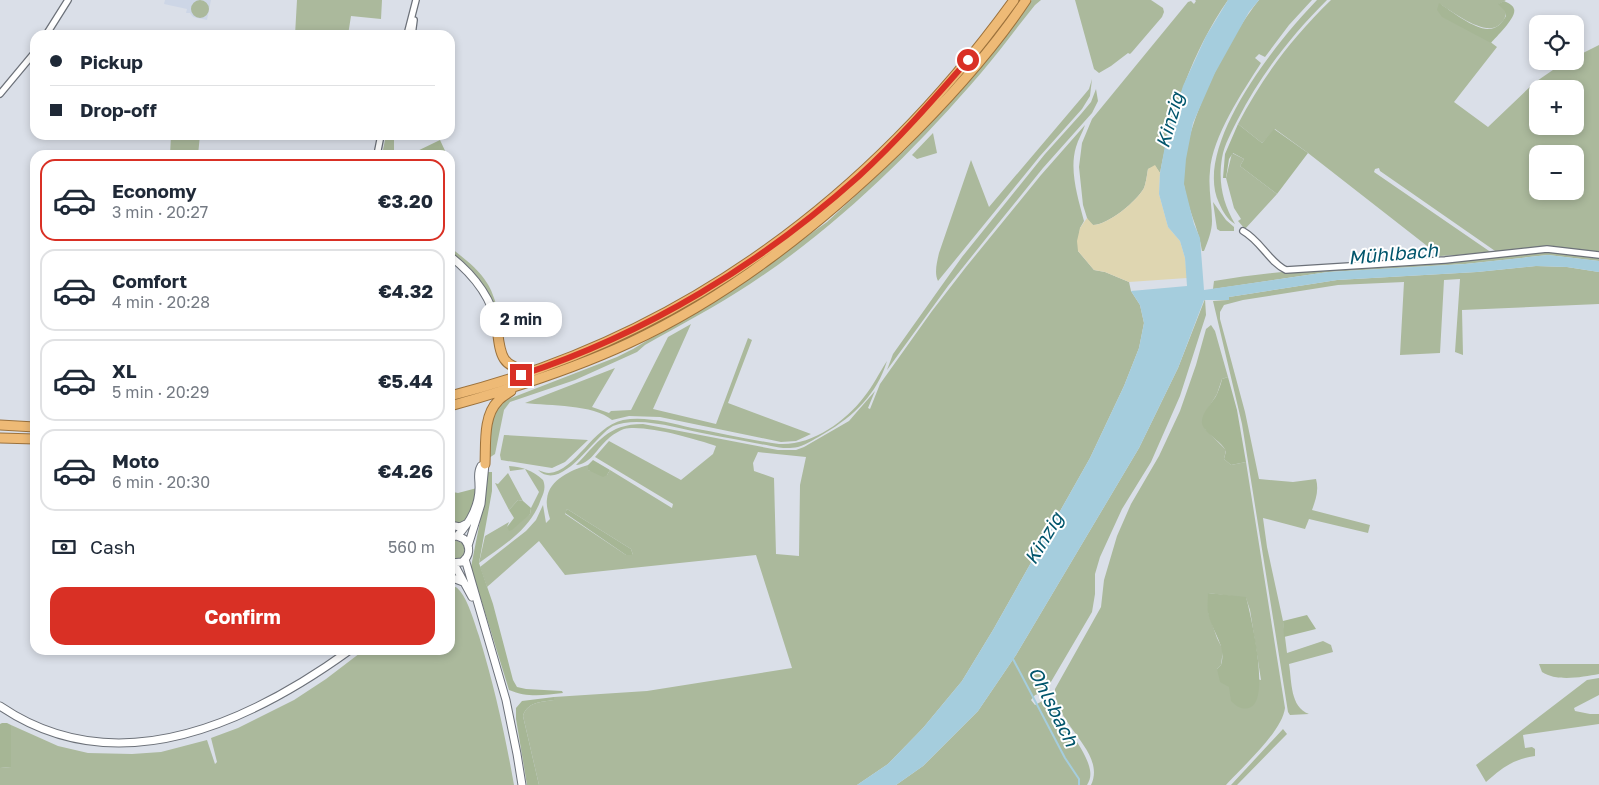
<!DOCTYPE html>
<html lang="en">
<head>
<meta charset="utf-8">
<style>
	:root { --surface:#fff; --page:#f6f6f7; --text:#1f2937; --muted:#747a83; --line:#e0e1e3; --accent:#d93025 }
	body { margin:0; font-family:"Golos Text",sans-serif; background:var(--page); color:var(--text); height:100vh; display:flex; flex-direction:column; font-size:19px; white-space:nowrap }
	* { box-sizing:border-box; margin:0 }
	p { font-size:16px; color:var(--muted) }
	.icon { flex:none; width:28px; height:28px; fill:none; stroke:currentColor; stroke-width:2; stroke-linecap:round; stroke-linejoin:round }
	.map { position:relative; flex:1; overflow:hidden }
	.side { position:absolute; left:30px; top:150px; width:425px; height:505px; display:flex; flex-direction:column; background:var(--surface); border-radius:15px; box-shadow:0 2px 8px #0003 }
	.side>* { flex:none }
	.guide { position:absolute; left:30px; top:30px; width:425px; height:110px; border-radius:15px; box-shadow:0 2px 8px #0003; display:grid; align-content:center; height:110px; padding:0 20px; background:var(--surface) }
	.fabs { position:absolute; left:1529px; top:15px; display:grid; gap:10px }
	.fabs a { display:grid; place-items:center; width:55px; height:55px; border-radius:10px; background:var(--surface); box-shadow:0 2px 8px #0003; font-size:25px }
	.end { position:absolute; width:22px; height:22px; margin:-11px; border:6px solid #d93025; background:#fff; box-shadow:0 0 0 2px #fff }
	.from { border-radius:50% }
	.bubble { position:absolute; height:35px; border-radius:15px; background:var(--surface); box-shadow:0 2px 8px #0003; font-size:16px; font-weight:700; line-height:35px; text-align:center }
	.guide b { display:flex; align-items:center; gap:18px; height:48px; font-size:19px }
	.guide b+b { border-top:1px solid var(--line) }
	.guide i { width:12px; height:12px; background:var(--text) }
	ul { padding:9px 0 0; list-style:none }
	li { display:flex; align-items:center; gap:15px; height:82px; margin:0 10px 8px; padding:0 10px; border:2px solid var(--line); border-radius:15px }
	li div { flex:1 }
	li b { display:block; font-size:19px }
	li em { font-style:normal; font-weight:700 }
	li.current { border-color:var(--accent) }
	li>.icon { width:45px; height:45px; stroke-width:1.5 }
	.pay { display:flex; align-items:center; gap:12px; height:55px; padding:0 20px; font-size:19px }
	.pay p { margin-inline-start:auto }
	.action { display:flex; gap:10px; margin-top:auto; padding:10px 20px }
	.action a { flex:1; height:58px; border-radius:15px; background:var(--accent); color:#fff; font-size:20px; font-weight:700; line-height:58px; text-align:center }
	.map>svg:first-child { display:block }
	.built { fill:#cdd6e6 }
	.green { fill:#abb99c; fill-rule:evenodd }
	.forest { fill:#a6b695 }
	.sand { fill:#dfd6b1 }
	.water { fill:#a5cddd }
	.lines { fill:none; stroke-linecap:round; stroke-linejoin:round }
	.stream { stroke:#a5cddd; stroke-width:2 }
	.minor-casing { stroke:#6c7179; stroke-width:8 }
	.tertiary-casing { stroke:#6c7179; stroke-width:9 }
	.trunk-casing { stroke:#9c723c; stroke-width:11 }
	.minor { stroke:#fff; stroke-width:5.5 }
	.tertiary { stroke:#fff; stroke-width:7 }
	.trunk { stroke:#eeba76; stroke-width:9 }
	.route { stroke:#d93025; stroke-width:6 }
	.labels { text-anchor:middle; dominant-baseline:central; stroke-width:4; stroke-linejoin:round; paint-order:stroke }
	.water-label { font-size:19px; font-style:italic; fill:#01556c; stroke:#fff }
</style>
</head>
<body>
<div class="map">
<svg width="1599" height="785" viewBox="0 0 1599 785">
	<rect width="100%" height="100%" fill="#dadfe8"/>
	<path class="built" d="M165 0H211L207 20 193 17 190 13H186L187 9 164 4Z"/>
	<path class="green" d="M297 0H382L381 19 351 16 348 35H295Z
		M1032 0H1041L1035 5C1017 27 1000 51 981 73 913 152 837 227 750 284 717 306 680 325 645 345L637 352 575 380 510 402 504 410 495 454 489 458 491 419 501 402 617 357 633 349 733 289 827 222 905 150 964 87Z
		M1075 0H1151L1163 8 1164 12 1162 17 1132 52 1130 54 1128 53 1111 66 1099 73 1094 69Z
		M1195 0H1228C1192 52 1172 111 1160 173L1155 166 1148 169C1147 175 1146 183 1144 188 1137 201 1108 225 1093 225L1088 221 1083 205 1079 167 1082 143 1092 119 1188 2 1191 1 1194 4 1196 1Z
		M1259 0H1312L1289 25 1265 57 1259 54 1255 58 1261 63C1243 91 1212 137 1210 171 1208 188 1212 204 1212 221 1212 231 1208 241 1204 251H1202C1199 229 1187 208 1184 185 1178 135 1228 38 1259 0Z
		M1317 0H1327C1291 36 1261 74 1238 119 1232 131 1224 145 1222 158 1218 183 1223 203 1235 224 1227 219 1223 212 1219 203 1192 146 1278 40 1317 0Z
		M1331 0H1506L1499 4 1506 11C1506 17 1504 21 1499 25 1485 37 1453 12 1440 4L1497 47 1454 102 1488 127 1534 83 1566 61H1575V57L1599 45V252L1555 247H1537L1498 253 1380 171 1379 168 1375 169 1374 172 1492 253 1440 256 1308 153 1275 129 1262 143 1238 124C1263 76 1292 38 1331 0ZM1538 89H1575V126H1538ZM1538 154H1575V191H1538Z
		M191 9a9 9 0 1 1 18 0a9 9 0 1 1-18 0Z
		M1092 79 1090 96 1082 109 1040 156 938 281C934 273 937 262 939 253L971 160 989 207 1084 95 1089 89Z
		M1096 89 1098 101 1092 113 1043 168 988 236 948 286 887 370 893 354 962 257 1045 154 1081 114 1091 102Z
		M1085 125C1083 132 1078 139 1076 147 1069 170 1078 198 1084 221L1080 228 1078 251 1094 270 1105 272 1129 282 1131 291 1140 305 1144 323 1139 348 1124 386 1090 458 993 630 962 681 923 728 888 764 857 785H539L523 716C527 702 541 702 554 700V697L647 691 792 668 756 555 565 575 539 541 487 587 480 567 526 531 536 520 543 505 546 523 550 519C548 512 546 505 547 499 549 479 572 470 588 465V470L607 475 610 470 672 508 673 504 595 457 609 441 681 480 713 454 716 446C696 439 644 424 624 429 619 431 612 435 608 439 597 448 591 464 576 465 598 443 607 424 643 424L778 450H796L804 447 849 421 875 391 868 408 870 409 880 384 932 311 966 267 1041 175ZM758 452 806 457 800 485 799 556 776 554 774 478 754 471 753 463ZM567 509 631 549 633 555H626L565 514Z
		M933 133 937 153 917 159 912 155Z
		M171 135H200L198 155H170Z
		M386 135H394V155H382Z
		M1232 153 1244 159 1240 166 1277 194 1245 229 1238 221 1241 219 1234 208 1226 178Z
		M1213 202 1226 220 1234 227V231H1220L1217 229Z
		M450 247C463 258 478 268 487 283 496 296 496 315 509 324V326L502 323C491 291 476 273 450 252Z
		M1545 252H1563L1599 257V261L1548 255 1465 264 1328 272 1213 289 1214 281C1323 263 1435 264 1545 252Z
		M1536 266 1567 267 1599 272V304L1462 310 1463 355 1455 352 1460 279 1444 280 1440 353 1400 355 1404 282 1338 285 1243 300 1224 305 1220 312V319L1245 412 1259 479 1293 482 1316 479C1319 490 1316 499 1312 510L1370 525 1368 533 1309 519 1305 529 1263 518 1267 547 1283 621 1287 653 1323 641 1331 645 1333 652 1289 664C1292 682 1290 707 1309 714L1290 715 1288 712 1242 424 1213 301 1228 300 1229 297 1337 280 1477 272Z
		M1205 299 1206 315 1180 396 1151 462 1122 509 1100 557 1095 574V594L1092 612 1045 692 1035 695 1031 700 1035 705 1046 699 1050 703C1061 720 1087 751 1090 770 1091 776 1090 780 1087 785H896L923 766 978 711 1016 655 1139 448 1178 368Z
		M691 324 653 409 716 424 748 338 752 340 728 403 811 434 796 441 781 442 660 417 629 416 612 420C593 404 550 406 525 403L615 368 592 407 609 413 611 411 631 410 668 337Z
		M1211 325 1215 331 1228 377 1222 379 1217 394 1204 415 1205 429 1226 450 1224 459 1231 465 1246 462 1285 708C1282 732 1243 766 1226 785H1091C1107 752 1053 723 1055 689L1101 607 1104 580 1117 536 1131 504 1159 456 1180 411 1196 365 1206 329ZM1208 593 1246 598 1250 610 1261 680 1217 669 1221 665 1223 650 1217 638 1208 612Z
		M887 361C877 394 854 416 825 433 816 438 808 444 798 447 788 449 780 448 771 446 749 442 728 438 707 434 681 429 638 415 613 426 594 436 562 493 538 470 541 471 546 473 549 473 576 471 592 427 623 420 646 416 670 423 692 428 721 433 750 440 779 444 811 446 845 422 864 397 873 386 879 373 887 361Z
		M504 435 588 440 565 462 552 468 501 460 500 455Z
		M509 466C523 467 532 470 543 480 546 487 544 493 541 499 531 529 504 545 479 563L485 536 509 522 507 527 530 514 531 508 539 492 525 469 510 471Z
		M508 473 523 501 518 500 509 510 495 483 498 484Z
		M455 540 464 544 465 553C462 559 456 562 450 559V541Z
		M450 585C454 586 457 587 460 591 469 602 474 622 479 636 494 685 505 734 514 785H0V768L11 767V725L58 746 88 753 132 754 161 752 207 740 215 764 217 762 211 738 238 728 294 700 326 679 364 650H450Z
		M1539 664H1599V674C1582 677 1557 682 1542 672Z
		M1599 678V695L1574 708 1575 711 1590 714H1599V724L1523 735 1525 748 1532 747 1535 749V756C1514 759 1503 767 1486 782L1476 765 1587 680Z
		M1283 729 1287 734 1237 785H1231Z"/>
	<path class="forest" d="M1504 1C1508 3 1513 5 1514 9 1517 17 1497 36 1491 43L1442 17 1437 10 1439 3C1451 11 1474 29 1488 29 1497 29 1502 23 1506 16L1505 11 1498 4Z
		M1238 124 1262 143 1274 129 1308 153 1277 194 1240 166 1244 159 1233 153 1229 159 1226 178H1223L1225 154Z
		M440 140 447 155H438L437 153 432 155H409Z
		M1228 377 1237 410 1246 462 1231 465 1224 459 1226 451C1221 441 1210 437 1204 428 1196 417 1213 403 1217 394 1219 389 1221 384 1222 379Z
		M593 460 610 470 607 475 603 477 588 470V465Z
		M488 472H492V491L479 563 493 604 513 680 517 687 526 689 562 691 563 693C544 695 528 698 509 690L471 567 486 491Z
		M450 487 453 492 458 493 477 488C476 497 470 526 458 523 455 522 453 520 450 518Z
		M518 500 523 501 531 508 530 514 512 530 509 531 507 527 514 518 509 510Z
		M567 509 631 549 633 555H626L565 513Z
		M1208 593 1246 597C1251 616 1270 697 1251 707 1243 711 1237 707 1231 701L1229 687 1220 682 1217 669 1221 665C1227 646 1212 632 1208 613 1207 607 1208 599 1208 593Z
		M1307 615 1316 629 1284 637 1283 621Z
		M554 697V700C541 702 527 702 523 716L539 785H527L516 719V708L522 701Z
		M2 723H7L11 725V767L0 768V724Z"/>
	<path class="sand" d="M1155 165 1160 173 1159 194 1168 227 1180 241 1185 258 1187 278 1129 282 1105 272 1094 270 1078 251 1077 241 1080 228 1087 218 1093 225C1108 225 1137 201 1144 188 1146 183 1147 175 1148 169Z"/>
	<path class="water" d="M1228 0H1259L1249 12 1215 73 1193 123 1186 159 1184 184 1194 224 1200 238 1204 290 1328 272 1465 264 1548 255 1599 261V272L1567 267 1536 266 1477 272 1337 280 1229 297V300H1204L1178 368 1139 448 1016 655 978 711 923 766 896 785H857L888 764 923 728 962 681 993 630 1090 458 1124 386 1139 348 1144 323 1140 305 1131 291 1187 286 1185 258 1180 241 1168 227 1159 194 1160 173 1167 135 1183 86 1206 36Z"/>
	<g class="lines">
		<path class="stream" d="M1013 659 1065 758 1079 779V785"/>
		<defs>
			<path id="minor" d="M46 35 68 0
				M407 35 416 0
				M412 35 414 20
				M0 94 35 52
				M377 155 381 135
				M1243 231C1261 241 1270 263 1286 270L1445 260 1547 249 1599 255"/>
			<path id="tertiary" d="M450 256C474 275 492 297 497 327
				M450 525 460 527 466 524
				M457 536C470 523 480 504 479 485 479 477 477 473 481 466L485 464
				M450 537 457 536 464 539C471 547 470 556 462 562L450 563
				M468 546 481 504 485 464
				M465 559 506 700 517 754 522 785
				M454 564 472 597
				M450 577 463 582
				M0 706C116 785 249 723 350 650"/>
			<path id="trunk" d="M497 327C500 352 500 370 531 369
				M450 396C685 337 873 195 1014 0
				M450 406C511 389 571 370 629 343 730 296 818 226 898 149 944 104 990 54 1026 0
				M0 425 35 427
				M0 438 35 439
				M485 464C486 444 483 416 498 401 501 397 507 394 511 391"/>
		</defs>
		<use href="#minor" class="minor-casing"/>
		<use href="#tertiary" class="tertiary-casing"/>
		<use href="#trunk" class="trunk-casing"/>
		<use href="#minor" class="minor"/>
		<use href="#tertiary" class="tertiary"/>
		<use href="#trunk" class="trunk"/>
	</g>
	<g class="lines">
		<path class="route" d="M521 375C646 334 761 264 859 176 898 140 933 100 968 60"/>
	</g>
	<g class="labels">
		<g class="water-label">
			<text transform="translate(1169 120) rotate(-74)">Kinzig</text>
			<text transform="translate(1393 253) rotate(-5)">Mühlbach</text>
			<text transform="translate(1043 538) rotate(-59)">Kinzig</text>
			<text transform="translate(1054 706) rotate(63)">Ohlsbach</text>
		</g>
	</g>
</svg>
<div class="fabs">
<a><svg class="icon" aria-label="locate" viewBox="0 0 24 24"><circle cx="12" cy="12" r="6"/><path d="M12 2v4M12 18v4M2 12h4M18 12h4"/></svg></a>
<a>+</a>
<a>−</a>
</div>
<i class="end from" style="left:968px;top:60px"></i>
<i class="end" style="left:521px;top:375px"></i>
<div class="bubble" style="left:480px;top:302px;width:82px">2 min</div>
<div class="guide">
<b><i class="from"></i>Pickup</b>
<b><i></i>Drop-off</b>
</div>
<section class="side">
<ul>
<li class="current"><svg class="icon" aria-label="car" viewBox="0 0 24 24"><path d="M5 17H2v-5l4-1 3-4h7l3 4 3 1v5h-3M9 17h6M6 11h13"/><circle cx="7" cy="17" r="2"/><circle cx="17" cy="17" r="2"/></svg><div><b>Economy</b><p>3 min · 20:27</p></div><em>€3.20</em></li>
<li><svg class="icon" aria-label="car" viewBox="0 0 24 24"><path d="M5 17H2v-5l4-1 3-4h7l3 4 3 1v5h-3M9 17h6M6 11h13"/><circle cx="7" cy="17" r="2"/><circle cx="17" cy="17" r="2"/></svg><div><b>Comfort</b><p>4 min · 20:28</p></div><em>€4.32</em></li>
<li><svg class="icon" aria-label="car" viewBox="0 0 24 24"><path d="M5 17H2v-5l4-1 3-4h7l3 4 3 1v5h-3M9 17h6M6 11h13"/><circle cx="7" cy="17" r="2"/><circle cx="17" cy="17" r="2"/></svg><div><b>XL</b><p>5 min · 20:29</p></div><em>€5.44</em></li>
<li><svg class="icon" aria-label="car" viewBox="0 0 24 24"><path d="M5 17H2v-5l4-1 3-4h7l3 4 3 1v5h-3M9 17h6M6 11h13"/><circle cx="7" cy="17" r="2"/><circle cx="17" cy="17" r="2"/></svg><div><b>Moto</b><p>6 min · 20:30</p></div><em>€4.26</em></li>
</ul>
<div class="pay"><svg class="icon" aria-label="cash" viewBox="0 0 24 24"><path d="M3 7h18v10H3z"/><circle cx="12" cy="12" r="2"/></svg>Cash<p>560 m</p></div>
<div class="action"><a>Confirm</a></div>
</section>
</div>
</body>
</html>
